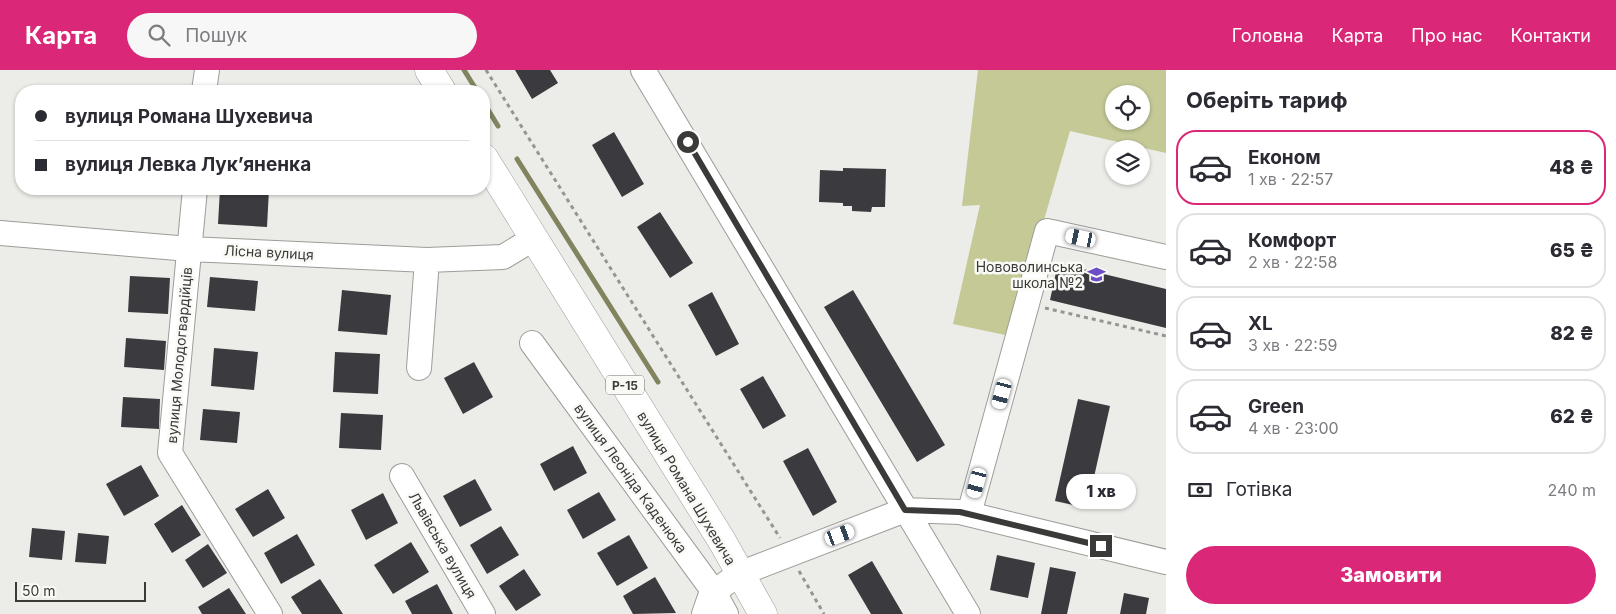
<!DOCTYPE html>
<html lang="uk">
<head>
<meta charset="utf-8">
<style>
	:root { --surface:#fff; --page:#f7f7f7; --text:#2b2b33; --muted:#7c7c81; --line:#e1e1e2; --accent:#db2777 }
	body { margin:0; font-family:Inter,sans-serif; background:var(--page); color:var(--text); height:100vh; display:flex; flex-direction:column; font-size:19px; white-space:nowrap }
	* { box-sizing:border-box; margin:0 }
	p { font-size:16px; color:var(--muted) }
	.icon { flex:none; width:28px; height:28px; fill:none; stroke:currentColor; stroke-width:2; stroke-linecap:round; stroke-linejoin:round }
	.map { position:relative; flex:1; overflow:hidden }
	.side { display:flex; flex-direction:column; background:var(--surface); width:450px }
	.side>* { flex:none }
	.guide { position:absolute; left:15px; top:15px; width:475px; height:110px; border-radius:20px; box-shadow:0 1px 4px #0004; display:grid; align-content:center; height:110px; padding:0 20px; background:var(--surface) }
	.buttons { position:absolute; left:1105px; top:15px; display:grid; gap:10px }
	.buttons a { display:grid; place-items:center; width:45px; height:45px; border-radius:50%; background:var(--surface); box-shadow:0 1px 4px #0004; font-size:25px }
	.scale { position:absolute; left:15px; bottom:12px; width:131px; box-sizing:border-box; padding-left:5px; border:2px solid #3a3a39; border-top:0; font-size:14px; line-height:18px; white-space:nowrap; color:#3a3a39; -webkit-text-stroke:4px #f9faf5; paint-order:stroke }
	.end { position:absolute; width:22px; height:22px; margin:-11px; border:6px solid #3a3a39; background:#fff; box-shadow:0 0 0 2px #fff }
	.from { border-radius:50% }
	.bubble { position:absolute; height:35px; border-radius:18px; background:var(--surface); box-shadow:0 1px 4px #0004; font-size:16px; font-weight:800; line-height:35px; text-align:center }
	.car { position:absolute; width:15px; height:30px; margin:-15px -8px; border-radius:6px; box-shadow:0 0 4px 1px #0007; background:linear-gradient(#fff 24%,#345 0 40%,#fff 0 76%,#345 0 86%,#fff 0) }
	.guide b { display:flex; align-items:center; gap:18px; height:48px; font-size:19px }
	.guide b+b { border-top:1px solid var(--line) }
	.guide i { width:12px; height:12px; background:var(--text) }
	ul { padding:0; list-style:none }
	li { display:flex; align-items:center; gap:15px; height:75px; margin:0 10px 8px; padding:0 10px; border:2px solid var(--line); border-radius:20px }
	li div { flex:1 }
	li b { display:block; font-size:19px }
	li em { font-style:normal; font-weight:800 }
	li.current { border-color:var(--accent) }
	li>.icon { width:45px; height:45px; stroke-width:1.5 }
	h2 { padding:0 20px; font-size:22px; line-height:60px }
	.pay { display:flex; align-items:center; gap:12px; height:55px; padding:0 20px; font-size:19px }
	.pay p { margin-inline-start:auto }
	.primary-button { display:flex; gap:10px; margin-top:auto; padding:10px 20px }
	.primary-button a { flex:1; height:58px; border-radius:30px; background:var(--accent); color:#fff; font-size:20px; font-weight:800; line-height:58px; text-align:center }
	header { display:flex; align-items:center; gap:30px; box-sizing:border-box; height:70px; padding:0 25px; background:var(--accent); color:#fff }
	header strong { font-size:24px }
	nav { display:flex; gap:28px; margin-inline-start:auto; font-size:18px }
	.search { width:350px; height:45px; background:var(--page); display:flex; align-items:center; gap:12px; box-sizing:border-box; padding:0 18px; border-radius:28px; color:var(--muted); font-size:19px }
	main { display:flex; flex:1; min-height:0 }
	.map>svg:first-child { display:block }
	.pitch { fill:#c5c996; fill-rule:evenodd }
	.lines { fill:none; stroke-linecap:round; stroke-linejoin:round }
	.stream { stroke:#81845f; stroke-width:5 }
	.building { fill:#3b3a3e }
	.minor-casing { stroke:#9c9d98; stroke-width:26 }
	.major-casing { stroke:#9c9d98; stroke-width:29 }
	.path { stroke:#959693; stroke-width:3; stroke-dasharray:4 4; stroke-linecap:butt }
	.minor { stroke:#fff; stroke-width:24 }
	.major { stroke:#fff; stroke-width:28 }
	.route { stroke:#3a3a39; stroke-width:6 }
	.labels { text-anchor:middle; dominant-baseline:central; stroke-width:5; stroke-linejoin:round; paint-order:stroke }
	.shield { fill:#f9faf5; stroke:#737471; stroke-width:1 }
	.shield-label { font-size:12px; font-weight:bold; fill:#3a3a39 }
	.street-label { font-size:14px; fill:#3a3a39; stroke:#f9faf5 }
	.poi-label { font-size:14px; fill:#3a3a39; stroke:#f9faf5; text-anchor:end }
</style>
</head>
<body>
<header>
<strong>Карта</strong>
<div class="search"><svg class="icon" aria-label="search" viewBox="0 0 24 24"><circle cx="10" cy="10" r="6"/><path d="M15 15l6 6"/></svg>Пошук</div>
<nav><a>Головна</a><a>Карта</a><a>Про нас</a><a>Контакти</a></nav>
</header>
<main>
<div class="map">
<svg width="1166" height="544" viewBox="0 0 1166 544">
	<rect width="100%" height="100%" fill="#ecede8"/>
	<path class="pitch" d="M978 0H1166V83L1070 61 1010 266 953 254 980 135 962 136ZM1114 24H1141V51H1114Z"/>
	<g class="lines">
		<path class="stream" d="M464 0 477 21
			M484 33 498 56
			M517 89 658 312"/>
	</g>
	<path class="building" d="M515 0H550L558 13 532 29Z
		M614 62 644 114 622 127 592 75Z
		M843 98 886 99 885 137H872L871 142 852 141V136H843V133L819 132 820 100 843 101Z
		M155 119H185V123Z
		M220 119H269L267 157 218 154Z
		M660 142 693 193 670 208 637 157Z
		M1058 193 1166 219V258L1050 230Z
		M130 206 170 208 168 244 128 242Z
		M210 207 258 211 255 241 207 237Z
		M342 220 391 225 387 265 338 261Z
		M853 220 945 375 917 392 824 237Z
		M712 222 739 274 716 286 688 235Z
		M126 268 166 271 164 300 124 297Z
		M214 278 258 282 254 320 211 316Z
		M335 282 380 284 378 324 333 322Z
		M474 292 493 327 463 344 444 308Z
		M763 306 786 346 763 359 740 319Z
		M123 327 160 329 159 359 121 357Z
		M1078 329 1110 336 1087 438 1055 431Z
		M203 339 240 342 237 373 200 370Z
		M341 343 383 345 381 380 339 378Z
		M573 376 587 403 554 421 540 394Z
		M808 378 837 432 813 446 783 391Z
		M141 395 159 426 124 446 106 414Z
		M475 409 492 440 460 457 443 426Z
		M268 419 285 448 253 467 235 439Z
		M599 422 616 450 583 469 567 440Z
		M383 423 398 453 366 470 351 440Z
		M182 435 201 465 172 483 154 454Z
		M501 456 519 485 487 504 470 475Z
		M32 458 65 461 62 490 29 487Z
		M78 463 109 466 106 494 75 492Z
		M297 464 315 495 281 514 264 483Z
		M629 465 648 498 617 516 597 483Z
		M411 472 429 502 393 524 374 495Z
		M208 474 227 503 203 518 185 490Z
		M997 485 1035 493 1028 528 990 520Z
		M872 491 903 544H871L848 505Z
		M1050 497 1076 502 1067 544H1041Z
		M524 499 541 525 516 541 499 516Z
		M655 507 676 543 633 544 623 526Z
		M320 509 343 544H302L291 527Z
		M437 514 453 544H412L405 531Z
		M229 518 246 544H202L198 537Z
		M1124 523 1149 528 1146 544H1120Z"/>
	<g class="lines">
		<defs>
			<path id="minor" d="M643 0 968 544
				M204 21 207 0
				M195 119 170 383 270 544
				M0 163 189 179 427 190 503 187 533 169
				M532 273 714 522 726 544
				M419 298 427 190
				M402 406 483 544
				M969 444 1047 161 1166 187
				M704 544 711 524 739 504 905 440 960 442 1166 492"/>
			<path id="major" d="M429 0 442 21
				M484 88 722 471 763 544"/>
		</defs>
		<use href="#minor" class="minor-casing"/>
		<use href="#major" class="major-casing"/>
		<path class="path" d="M486 0 780 468
			M1045 238 1166 266
			M799 501 824 544"/>
		<use href="#minor" class="minor"/>
		<use href="#major" class="major"/>
	</g>
	<g class="lines">
		<path class="route" d="M688 72 905 440 960 442 1101 476"/>
	</g>
	<defs>
		<symbol id="school-bare" viewBox="-9 -9 18 18"><path d="M0-5L7-2L0 1L-7-2ZM-4 1L0 2.5L4 1V4Q0 6-4 4Z" fill="#6c4dc6" stroke="#f9faf5" stroke-width="2.5" paint-order="stroke"/></symbol>
	</defs>
	<g fill-rule="evenodd">
		<use href="#school-bare" x="1084" y="192" width="25" height="25"/>
	</g>
	<g class="labels">
		<rect class="shield" x="606" y="305.5" width="38" height="19" rx="4"/>
		<g class="shield-label">
			<text x="625" y="315">Р-15</text>
		</g>
		<g class="street-label">
			<text transform="translate(269 182) rotate(3)">Лісна вулиця</text>
			<text transform="translate(179 285) rotate(-85)">вулиця Молодогвардійців</text>
			<text transform="translate(631 408) rotate(54)">вулиця Леоніда Каденюка</text>
			<text transform="translate(687 418) rotate(59)">вулиця Романа Шухевича</text>
			<text transform="translate(443 475) rotate(60)">Львівська вулиця</text>
		</g>
		<g class="poi-label">
			<text x="1083" y="196">Нововолинська<tspan x="1083" dy="16">школа №2</tspan></text>
		</g>
	</g>
</svg>
<div class="buttons">
<a><svg class="icon" aria-label="locate" viewBox="0 0 24 24"><circle cx="12" cy="12" r="6"/><path d="M12 2v4M12 18v4M2 12h4M18 12h4"/></svg></a>
<a><svg class="icon" aria-label="layers" viewBox="0 0 24 24"><path d="M12 4l9 5-9 5-9-5zM3 14l9 5 9-5"/></svg></a>
</div>
<div class="scale">50 m</div>
<i class="end from" style="left:688px;top:72px"></i>
<i class="end" style="left:1101px;top:476px"></i>
<div class="bubble" style="left:1066px;top:404px;width:70px">1 хв</div>
<i class="car" style="left:1081px;top:168px;rotate:282deg"></i>
<i class="car" style="left:1002px;top:324px;rotate:195deg"></i>
<i class="car" style="left:977px;top:413px;rotate:195deg"></i>
<i class="car" style="left:840px;top:465px;rotate:69deg"></i>
<div class="guide">
<b><i class="from"></i>вулиця Романа Шухевича</b>
<b><i></i>вулиця Левка Лукʼяненка</b>
</div>
</div>
<section class="side">
<h2>Оберіть тариф</h2>
<ul>
<li class="current"><svg class="icon" aria-label="car" viewBox="0 0 24 24"><path d="M5 17H2v-5l4-1 3-4h7l3 4 3 1v5h-3M9 17h6M6 11h13"/><circle cx="7" cy="17" r="2"/><circle cx="17" cy="17" r="2"/></svg><div><b>Економ</b><p>1 хв · 22:57</p></div><em>48 ₴</em></li>
<li><svg class="icon" aria-label="car" viewBox="0 0 24 24"><path d="M5 17H2v-5l4-1 3-4h7l3 4 3 1v5h-3M9 17h6M6 11h13"/><circle cx="7" cy="17" r="2"/><circle cx="17" cy="17" r="2"/></svg><div><b>Комфорт</b><p>2 хв · 22:58</p></div><em>65 ₴</em></li>
<li><svg class="icon" aria-label="car" viewBox="0 0 24 24"><path d="M5 17H2v-5l4-1 3-4h7l3 4 3 1v5h-3M9 17h6M6 11h13"/><circle cx="7" cy="17" r="2"/><circle cx="17" cy="17" r="2"/></svg><div><b>XL</b><p>3 хв · 22:59</p></div><em>82 ₴</em></li>
<li><svg class="icon" aria-label="car" viewBox="0 0 24 24"><path d="M5 17H2v-5l4-1 3-4h7l3 4 3 1v5h-3M9 17h6M6 11h13"/><circle cx="7" cy="17" r="2"/><circle cx="17" cy="17" r="2"/></svg><div><b>Green</b><p>4 хв · 23:00</p></div><em>62 ₴</em></li>
</ul>
<div class="pay"><svg class="icon" aria-label="cash" viewBox="0 0 24 24"><path d="M3 7h18v10H3z"/><circle cx="12" cy="12" r="2"/></svg>Готівка<p>240 m</p></div>
<div class="primary-button"><a>Замовити</a></div>
</section>
</main>
</body>
</html>
